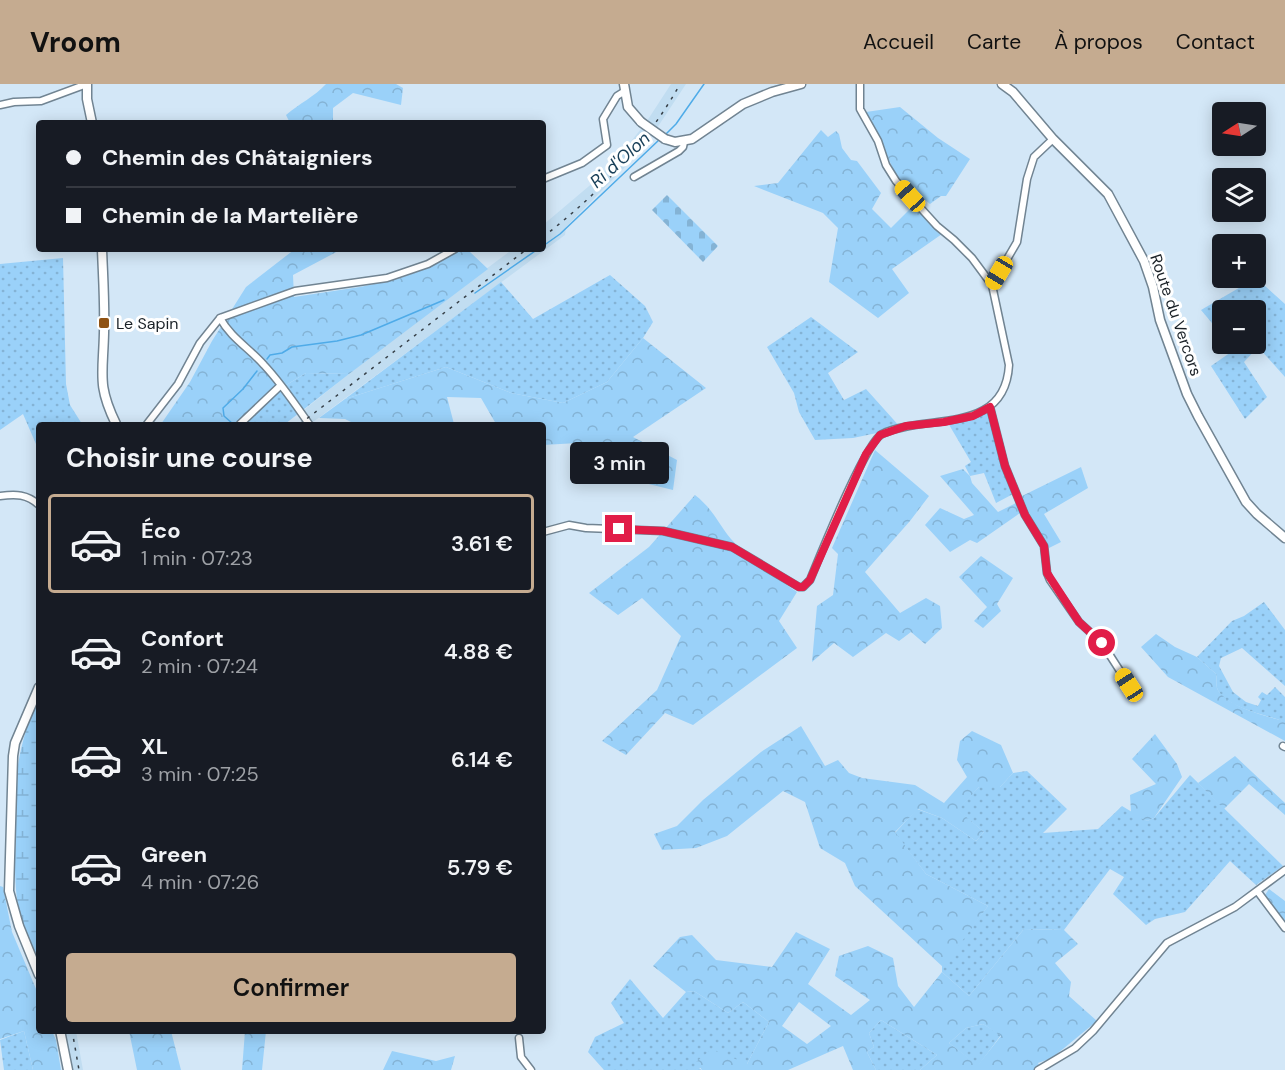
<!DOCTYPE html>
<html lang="fr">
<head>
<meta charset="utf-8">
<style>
	:root { --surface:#171b24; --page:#242831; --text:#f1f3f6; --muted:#9ea1a6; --line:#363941; --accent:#c5ab90 }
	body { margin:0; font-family:"DM Sans",sans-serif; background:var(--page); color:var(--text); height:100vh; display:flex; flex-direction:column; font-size:22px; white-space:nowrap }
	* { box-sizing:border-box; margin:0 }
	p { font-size:20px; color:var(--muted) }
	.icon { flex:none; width:33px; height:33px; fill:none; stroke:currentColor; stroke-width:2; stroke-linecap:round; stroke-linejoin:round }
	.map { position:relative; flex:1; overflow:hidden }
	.details { position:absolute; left:36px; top:338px; width:510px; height:612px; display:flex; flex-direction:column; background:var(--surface); border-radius:6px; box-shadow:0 3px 15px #0003 }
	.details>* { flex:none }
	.guide { position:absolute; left:36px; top:36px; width:510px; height:132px; border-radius:6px; box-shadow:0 3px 15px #0003; display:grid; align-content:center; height:132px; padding:0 30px; background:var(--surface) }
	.needle { width:39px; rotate:258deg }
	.buttons { position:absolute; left:1212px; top:18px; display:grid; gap:12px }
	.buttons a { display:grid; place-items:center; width:54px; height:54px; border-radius:6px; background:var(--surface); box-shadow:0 3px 15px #0003; font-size:30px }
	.end { position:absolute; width:27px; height:27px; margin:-14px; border:8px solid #e11d48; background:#fff; box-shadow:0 0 0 3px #fff }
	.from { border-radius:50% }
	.bubble { position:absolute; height:42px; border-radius:6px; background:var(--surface); box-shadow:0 3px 15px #0003; font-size:20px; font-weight:600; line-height:42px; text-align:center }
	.car { position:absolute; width:18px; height:36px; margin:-18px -9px; border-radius:8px; box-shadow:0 0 4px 2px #0007; background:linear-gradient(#f5c518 24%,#345 0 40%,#f5c518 0 76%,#345 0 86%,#f5c518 0) }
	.guide b { display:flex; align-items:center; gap:21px; height:57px; font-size:22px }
	.guide b+b { border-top:2px solid var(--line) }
	.guide i { width:15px; height:15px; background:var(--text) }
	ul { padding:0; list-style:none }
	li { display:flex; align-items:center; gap:18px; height:99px; margin:0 12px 9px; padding:0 18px; border:3px solid transparent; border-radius:6px }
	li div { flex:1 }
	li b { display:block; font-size:22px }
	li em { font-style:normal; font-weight:600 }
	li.current { border-color:var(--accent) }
	li>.icon { width:54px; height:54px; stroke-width:1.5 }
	h2 { padding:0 30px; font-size:27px; line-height:72px }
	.cta { display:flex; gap:12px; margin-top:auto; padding:12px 30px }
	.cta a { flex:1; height:69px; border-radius:6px; background:var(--accent); color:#111; font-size:24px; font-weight:600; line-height:69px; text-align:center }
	header { display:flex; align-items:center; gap:36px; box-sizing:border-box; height:84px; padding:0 30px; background:var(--accent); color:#111 }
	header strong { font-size:28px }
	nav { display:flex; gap:33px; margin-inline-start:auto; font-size:21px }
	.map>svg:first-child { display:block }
	.built { fill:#c1ddf1 }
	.grass { fill:url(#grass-dots) }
	.forest { fill:url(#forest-crowns); fill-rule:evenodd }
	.wetland { fill:url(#wetland-marsh) }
	.cemetery { fill:url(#cemetery-stones) }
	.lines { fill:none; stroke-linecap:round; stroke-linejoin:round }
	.stream { stroke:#4fabe8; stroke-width:1.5 }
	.street-casing { stroke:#718492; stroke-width:9 }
	.secondary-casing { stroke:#718492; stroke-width:11 }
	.street { stroke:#fff; stroke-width:6 }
	.secondary { stroke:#fff; stroke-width:8 }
	.rail { stroke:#374048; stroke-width:1.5; stroke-dasharray:3 6; stroke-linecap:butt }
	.secondary-bridge-casing { stroke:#718492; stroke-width:11; stroke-linecap:butt }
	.secondary-bridge { stroke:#fff; stroke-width:8 }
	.route { stroke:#e11d48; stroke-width:8 }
	.poi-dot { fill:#8f5213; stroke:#fff; stroke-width:2 }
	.labels { text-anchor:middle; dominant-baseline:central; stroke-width:6; stroke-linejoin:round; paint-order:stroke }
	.street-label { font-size:16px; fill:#192026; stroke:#fff }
	.poi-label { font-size:16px; fill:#192026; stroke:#fff; text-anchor:start }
	.water-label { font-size:18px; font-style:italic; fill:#183f58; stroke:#fff }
</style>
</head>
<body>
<header>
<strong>Vroom</strong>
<nav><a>Accueil</a><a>Carte</a><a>À propos</a><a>Contact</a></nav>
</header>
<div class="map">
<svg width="1285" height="986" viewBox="0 0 1285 986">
	<defs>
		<pattern id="grass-dots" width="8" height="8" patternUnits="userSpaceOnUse" patternTransform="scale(1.5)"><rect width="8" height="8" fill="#9ad1f9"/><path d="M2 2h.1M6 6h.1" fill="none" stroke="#84b3d5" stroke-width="1.8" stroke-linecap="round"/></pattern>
		<pattern id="forest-crowns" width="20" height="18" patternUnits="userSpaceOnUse" patternTransform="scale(1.5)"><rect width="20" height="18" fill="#9ad1f9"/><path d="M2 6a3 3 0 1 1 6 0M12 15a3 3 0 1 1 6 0" fill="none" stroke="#84b3d5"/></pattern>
		<pattern id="wetland-marsh" width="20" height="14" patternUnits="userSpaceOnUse" patternTransform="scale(1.5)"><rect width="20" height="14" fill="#9ad1f9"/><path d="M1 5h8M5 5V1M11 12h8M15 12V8" fill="none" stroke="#84b3d5"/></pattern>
		<pattern id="cemetery-stones" width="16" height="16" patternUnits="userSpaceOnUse" patternTransform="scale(1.5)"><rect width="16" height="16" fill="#9ad1f9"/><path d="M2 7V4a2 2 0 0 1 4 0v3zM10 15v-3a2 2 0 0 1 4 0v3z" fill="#84b3d5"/></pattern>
	</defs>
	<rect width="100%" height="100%" fill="#d3e7f7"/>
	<path class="built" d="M671 0H686L657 44 647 37Z
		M641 45 650 52 625 83 566 143 565 151 313 338 304 326 396 252 513 165H543V141L595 97 619 72Z
		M65 947H76L83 986H72Z"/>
	<path class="grass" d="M63 174 66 300 70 321 82 340H39V367L23 330 0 346V180Z
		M610 191 645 222 653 238 643 254 607 298 563 319 511 309 446 283 345 315 501 198 533 235Z
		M1256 194 1285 220V293L1258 263 1244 278 1267 313 1245 335 1211 282 1234 266 1229 260H1256V226H1222V251L1201 226Z
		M811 233 858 268 828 289 844 316 866 305 901 344 853 354 815 356 799 328 794 309 767 263Z
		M306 289 349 290 285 340H244L268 318 278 306Z
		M988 329 1015 409 996 419 984 389 970 392 965 382 971 378 948 339Z
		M1264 518 1285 546V602L1242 564 1221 574 1219 582 1233 608 1246 618 1258 622 1261 616 1258 613 1262 608 1267 611 1275 603 1285 613V638C1268 631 1224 624 1217 604 1216 600 1217 594 1216 590L1197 573 1232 537 1244 532Z
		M1027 687 1067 725 1043 749 1098 745 1122 722 1147 737 1154 734 1190 691 1283 782 1256 801 1230 777 1185 828 1155 835 1146 841 1113 810 1124 793 1110 785 1064 846 1024 845 969 912 942 888V881L988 822 926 790 895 749 917 725 942 734 976 757 984 748 957 726 979 703H1000L1013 689Z
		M630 895 663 934 686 908 694 907 728 929 743 918 769 938 747 980 699 984 702 986H604L588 968 595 953 624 939 611 919Z
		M881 936 937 971 920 986H876L867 968 874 963 869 949Z
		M983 940 1001 951 978 982 949 959 966 944Z
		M24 947 33 986H4L0 956Z"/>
	<path class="forest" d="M326 0H396L403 4 401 21 353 9 333 24V39H290L286 31C300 19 314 13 326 0Z
		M900 23 938 54 970 75 946 112H941L930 120 922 113 917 116 898 95 866 28Z
		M821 46 828 53 836 47 839 50 842 64 851 76 857 77 881 109 872 125 891 144 915 120 942 150 892 185 909 209 878 234 829 198 838 144 823 129 754 102 778 99Z
		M295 165H342L293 191 294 213 360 203 398 195 427 184 459 165H474L470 168 488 185 349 290 306 289 278 306 234 340H161L190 298 212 257 246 203Z
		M643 254 706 304 633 353 677 376 673 406 608 390 595 358 543 361V340H496L481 314 447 313 454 340 419 339 413 340H355L345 335 319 334 345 315 446 283 511 309 563 319 607 298Z
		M875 366 929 412 910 437 865 488 900 529 926 514 940 522 942 544 925 560 911 548 899 557 886 549 853 573 834 559 812 578 817 522 833 511 838 470 832 464Z
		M1081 383 1088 404 1044 430 1061 458 1049 464 1031 434 1022 412Z
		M963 385 970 392 972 399 998 428 1016 419 1020 429 977 459 970 456 950 468 925 441 940 424 964 435 974 431 940 392Z
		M695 411C714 426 717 438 731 455 749 476 774 492 797 508L779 537 797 564 693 641 665 629 626 671 602 657 657 606 681 552 642 514 618 531 589 509 649 463Z
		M981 472 1013 494 997 520 1001 527 983 544 974 537 987 523 959 493Z
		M1156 550 1175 563 1197 573 1216 590C1217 594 1216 600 1217 604 1224 622 1268 633 1285 637V657L1168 593 1141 563Z
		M801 642 825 682 838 676 849 689 862 694 915 701 944 719 967 693 957 676 960 657 972 647 1001 661 1013 689 1000 703H979L958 726 984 748 976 757 942 734 918 725 895 748 926 790 988 822 943 883 855 802 845 779 820 764 805 718 783 707 727 752 696 764 662 766 654 750 677 742 703 716 761 668Z
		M1155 650 1177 680 1182 693 1154 734 1147 737 1131 729 1130 711 1156 700 1132 675Z
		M1235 672 1285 719V731L1249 700 1224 725 1198 699Z
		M0 802 3 803 12 848 39 912V946L52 947 56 956 61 986H33L24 947 0 955Z
		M1269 805 1285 817V838L1265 811Z
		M1024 845 1064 846 1078 860 1055 879 1071 898 1069 912 1097 937 1052 974 1038 979 1042 986H920L937 971 881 936 869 949 874 963 867 968 876 986H853L843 962 788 986H702L696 978 712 965 747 980 769 938 743 918 728 929 694 907 686 908 653 882 680 853 692 851 716 876 772 883 796 848 830 865 808 900 851 931 870 916 835 892 839 872 868 862 893 874 898 902 914 923 942 888 969 912ZM799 918 831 942 807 960 782 942ZM983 940 1001 952 978 981 949 959 966 944Z
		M129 947H171L181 986H137Z
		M245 947H266L262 986H242Z
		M392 967 436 977 455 972 451 986H383Z"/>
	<path class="wetland" d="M39 611V873C10 835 15 782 16 738 16 721 14 704 17 687 21 661 28 636 39 611Z"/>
	<path class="cemetery" d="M667 111 718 162 703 178 652 126Z"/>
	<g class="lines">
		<path class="stream" d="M666 50 676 40 704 0
			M543 162 560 150 660 55
			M475 209 538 165
			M267 275 270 271 282 269 292 263 337 257 361 251 444 216
			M233 340 224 332 223 324 243 305 257 287"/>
		<defs>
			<path id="street" d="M860 0V25L878 57 886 81 896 97 937 142 954 156 972 174 992 201
				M0 21 14 18 41 17 87 0
				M634 93 679 67 683 63 684 58
				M543 95 582 79 607 61 603 35 617 12 625 7
				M220 234C231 254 249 264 264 281 281 299 295 320 309 340
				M990 323 1005 382 1025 431 1044 462 1047 489 1050 496 1079 538 1102 559 1129 601
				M147 340 178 300 200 259 220 234 295 207 387 194 428 180 455 165
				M240 340 280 302
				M0 412C16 410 27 410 39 421
				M543 448 569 441 586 444 663 447 732 463 799 503H803L810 496C820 472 865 359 882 350 927 329 1005 352 1009 281L992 201 1017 158 1027 95 1034 73 1053 55
				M1283 662 1285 663
				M1258 808 1285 844
				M519 954 521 973 531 986
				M1038 986 1075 964 1093 947 1167 859 1235 823 1285 786"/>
			<path id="secondary" d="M87 0V15L92 39
				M624 0 628 23 641 38
				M1002 0 1013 8 1053 55 1108 110 1144 177 1153 203 1160 236 1187 310 1198 332 1246 418 1257 430 1285 454
				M665 55 675 58 692 55 743 20 772 8 801 0
				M102 165C103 193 105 221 104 249 103 291 97 301 116 340
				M39 603 15 659 13 672 9 807 19 842 39 891
				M60 946 68 986"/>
		</defs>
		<use href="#street" class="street-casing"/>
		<use href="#secondary" class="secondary-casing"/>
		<use href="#street" class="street"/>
		<use href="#secondary" class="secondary"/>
		<path class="rail" d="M543 153C597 111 647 60 680 0
			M300 340 527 165
			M72 946 79 986"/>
		<defs>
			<path id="secondary-bridge" d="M641 38 665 55"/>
		</defs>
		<use href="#secondary-bridge" class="secondary-bridge-casing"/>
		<use href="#secondary-bridge" class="secondary-bridge"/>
	</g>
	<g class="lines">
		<path class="route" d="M619 445 663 447 732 463 799 503H803L810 496 866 370 880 351 906 342 944 338 973 332 990 323 1005 382 1025 431 1044 462 1047 489 1079 538 1102 559"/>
	</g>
	<rect class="poi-dot" x="98" y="233" width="12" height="12" rx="3"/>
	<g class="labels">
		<g class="street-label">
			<text transform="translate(1176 231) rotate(71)">Route du Vercors</text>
		</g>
		<g class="poi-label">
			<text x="116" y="239">Le Sapin</text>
		</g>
		<g class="water-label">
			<text transform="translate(620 76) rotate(-42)">Ri d'Olon</text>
		</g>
	</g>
</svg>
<div class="buttons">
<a><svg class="needle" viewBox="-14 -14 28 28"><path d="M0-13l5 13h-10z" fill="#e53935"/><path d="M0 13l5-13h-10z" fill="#9ea1a6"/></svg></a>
<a><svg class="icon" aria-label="layers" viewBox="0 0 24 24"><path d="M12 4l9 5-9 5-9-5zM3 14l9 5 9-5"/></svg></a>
<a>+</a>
<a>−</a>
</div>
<i class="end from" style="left:1102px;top:559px"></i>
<i class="end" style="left:619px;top:445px"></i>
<div class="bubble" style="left:570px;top:358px;width:99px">3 min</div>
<i class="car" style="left:910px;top:112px;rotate:318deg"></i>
<i class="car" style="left:999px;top:189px;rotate:211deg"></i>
<i class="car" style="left:1129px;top:601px;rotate:327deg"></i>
<div class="guide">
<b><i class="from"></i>Chemin des Châtaigniers</b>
<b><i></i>Chemin de la Martelière</b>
</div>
<section class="details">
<h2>Choisir une course</h2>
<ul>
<li class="current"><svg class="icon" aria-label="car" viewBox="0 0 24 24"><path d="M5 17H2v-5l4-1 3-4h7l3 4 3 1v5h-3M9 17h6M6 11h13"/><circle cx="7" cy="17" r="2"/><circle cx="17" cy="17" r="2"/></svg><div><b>Éco</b><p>1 min · 07:23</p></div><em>3.61 €</em></li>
<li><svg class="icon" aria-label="car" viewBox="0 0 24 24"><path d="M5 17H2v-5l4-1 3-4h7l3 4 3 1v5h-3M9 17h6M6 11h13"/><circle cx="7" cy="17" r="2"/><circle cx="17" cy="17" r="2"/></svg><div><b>Confort</b><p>2 min · 07:24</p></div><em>4.88 €</em></li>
<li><svg class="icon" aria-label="car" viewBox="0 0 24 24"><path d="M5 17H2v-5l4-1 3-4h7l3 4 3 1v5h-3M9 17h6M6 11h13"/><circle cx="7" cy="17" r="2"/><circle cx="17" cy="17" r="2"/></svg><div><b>XL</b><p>3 min · 07:25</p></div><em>6.14 €</em></li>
<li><svg class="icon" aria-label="car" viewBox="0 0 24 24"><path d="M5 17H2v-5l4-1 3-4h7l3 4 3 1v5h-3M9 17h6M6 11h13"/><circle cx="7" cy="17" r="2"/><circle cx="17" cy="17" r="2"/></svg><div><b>Green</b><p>4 min · 07:26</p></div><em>5.79 €</em></li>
</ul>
<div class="cta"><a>Confirmer</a></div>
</section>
</div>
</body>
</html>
